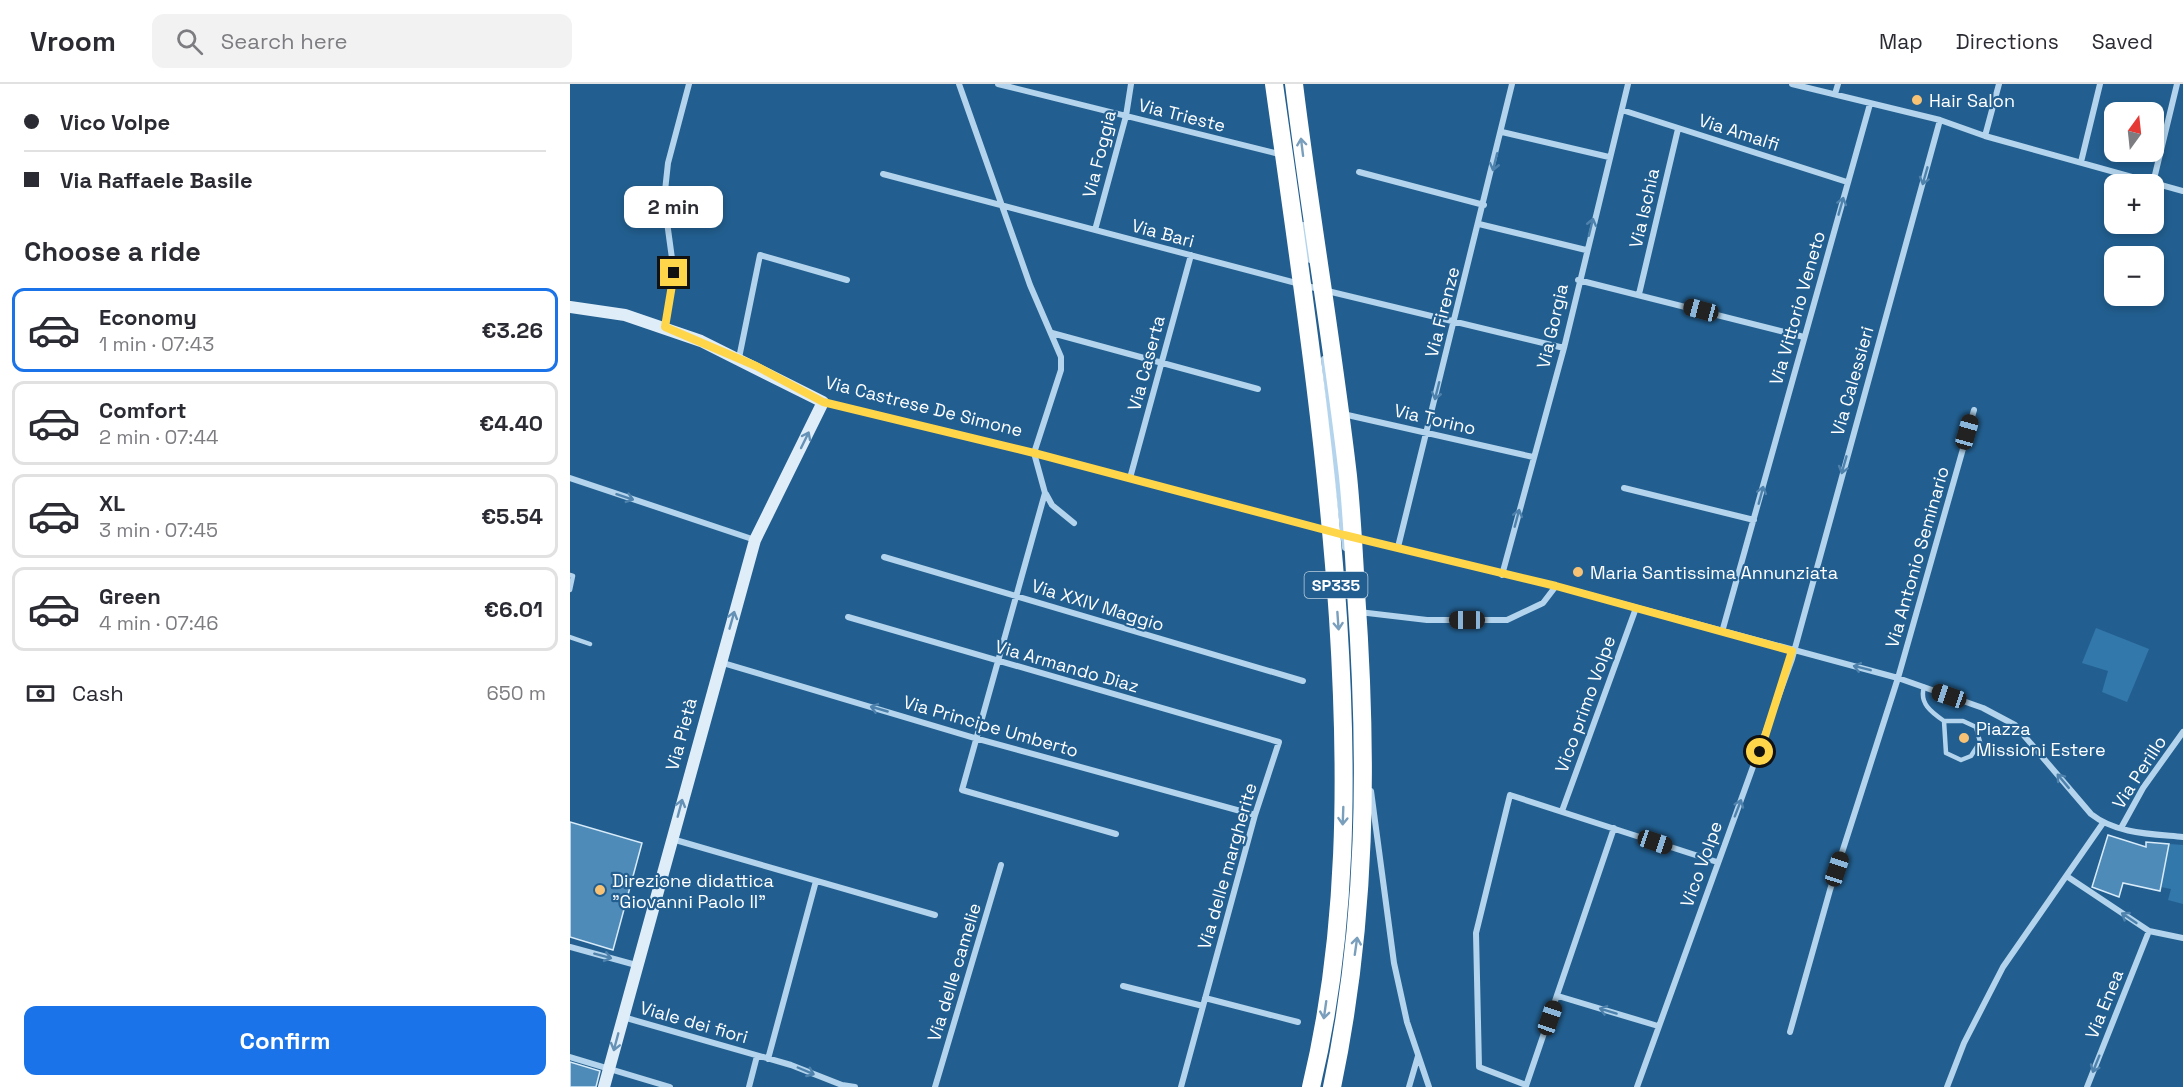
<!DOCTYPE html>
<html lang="en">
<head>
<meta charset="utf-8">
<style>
	:root { --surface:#fff; --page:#f2f2f3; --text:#2b2b33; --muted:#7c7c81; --line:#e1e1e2; --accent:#1a73e8 }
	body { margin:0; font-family:"Space Grotesk",sans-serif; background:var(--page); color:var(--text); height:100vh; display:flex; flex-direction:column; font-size:22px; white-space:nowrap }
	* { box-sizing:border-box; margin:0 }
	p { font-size:20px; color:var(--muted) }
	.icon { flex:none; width:33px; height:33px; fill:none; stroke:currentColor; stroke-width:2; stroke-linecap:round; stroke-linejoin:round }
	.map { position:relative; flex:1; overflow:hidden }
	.sheet { display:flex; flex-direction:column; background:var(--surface); width:570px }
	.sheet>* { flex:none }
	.banner { display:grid; align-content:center; height:132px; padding:0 24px; background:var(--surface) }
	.needle { width:39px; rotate:15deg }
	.controls { position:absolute; left:1534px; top:18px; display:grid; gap:12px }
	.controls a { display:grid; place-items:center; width:60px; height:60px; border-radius:12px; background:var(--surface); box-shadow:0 3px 9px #0003; font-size:30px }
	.end { position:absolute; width:27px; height:27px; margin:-14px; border:8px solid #ffd54a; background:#111; box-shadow:0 0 0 3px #111 }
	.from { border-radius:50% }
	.bubble { position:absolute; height:42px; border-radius:12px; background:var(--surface); box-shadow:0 3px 9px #0003; font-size:20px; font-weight:600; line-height:42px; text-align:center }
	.car { position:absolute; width:18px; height:36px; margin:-18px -9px; border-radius:8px; box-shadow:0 0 4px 2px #0007; background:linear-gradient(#222 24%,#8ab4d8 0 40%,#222 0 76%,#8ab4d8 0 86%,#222 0) }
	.banner b { display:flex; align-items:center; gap:21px; height:57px; font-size:22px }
	.banner b+b { border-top:2px solid var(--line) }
	.banner i { width:15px; height:15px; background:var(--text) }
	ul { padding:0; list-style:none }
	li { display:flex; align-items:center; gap:18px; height:84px; margin:0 12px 9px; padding:0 12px; border:3px solid var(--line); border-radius:12px }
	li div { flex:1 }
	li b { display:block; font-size:22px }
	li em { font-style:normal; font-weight:600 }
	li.selected { border-color:var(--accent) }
	li>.icon { width:54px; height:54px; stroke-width:1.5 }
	h2 { padding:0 24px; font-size:27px; line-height:72px }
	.pay { display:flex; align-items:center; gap:15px; height:66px; padding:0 24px; font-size:22px }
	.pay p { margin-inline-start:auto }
	.cta { display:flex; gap:12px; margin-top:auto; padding:12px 24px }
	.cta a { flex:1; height:69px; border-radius:12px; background:var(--accent); color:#fff; font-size:24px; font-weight:600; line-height:69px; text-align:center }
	header { display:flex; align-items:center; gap:36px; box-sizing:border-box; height:84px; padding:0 30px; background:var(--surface); border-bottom:2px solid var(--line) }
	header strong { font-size:28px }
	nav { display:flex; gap:33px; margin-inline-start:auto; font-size:21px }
	.search { width:420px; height:54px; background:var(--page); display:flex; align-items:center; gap:15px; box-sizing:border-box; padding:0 21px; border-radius:12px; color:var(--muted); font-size:22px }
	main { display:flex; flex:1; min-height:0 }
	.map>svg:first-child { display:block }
	.green { fill:#3378ab }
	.building { fill:#4f8bb8; stroke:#d8ebf9; stroke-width:1.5 }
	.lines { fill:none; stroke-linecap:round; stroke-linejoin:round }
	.lane { stroke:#b3d4ec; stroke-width:4.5 }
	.street { stroke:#b3d4ec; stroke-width:6 }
	.secondary { stroke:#dfedf9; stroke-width:12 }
	.highway-bridge { stroke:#fff; stroke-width:18 }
	.oneway { stroke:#7a9fbc }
	.oneway2 { stroke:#4e82ac }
	.oneway3 { stroke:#6491b5 }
	.route { stroke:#ffd54a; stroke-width:8 }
	.poi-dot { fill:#f8c275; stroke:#225f90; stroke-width:2 }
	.labels { text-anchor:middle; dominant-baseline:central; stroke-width:4.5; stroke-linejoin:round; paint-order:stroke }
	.shield { fill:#225f90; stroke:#bdcfde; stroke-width:1.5 }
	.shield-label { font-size:16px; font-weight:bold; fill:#fff }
	.poi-label { font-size:18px; fill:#fff; stroke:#225f90; text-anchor:start }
	.street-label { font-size:18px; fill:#fff; stroke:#225f90 }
</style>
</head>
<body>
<header>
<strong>Vroom</strong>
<div class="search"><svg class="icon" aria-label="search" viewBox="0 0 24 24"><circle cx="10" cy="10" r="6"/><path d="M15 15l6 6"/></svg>Search here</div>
<nav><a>Map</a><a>Directions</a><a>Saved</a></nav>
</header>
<main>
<section class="sheet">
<div class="banner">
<b><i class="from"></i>Vico Volpe</b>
<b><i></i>Via Raffaele Basile</b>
</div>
<h2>Choose a ride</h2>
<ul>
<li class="selected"><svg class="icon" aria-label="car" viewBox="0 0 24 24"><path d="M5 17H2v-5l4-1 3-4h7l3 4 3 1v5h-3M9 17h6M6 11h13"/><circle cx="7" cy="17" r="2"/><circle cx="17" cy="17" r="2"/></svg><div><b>Economy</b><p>1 min · 07:43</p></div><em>€3.26</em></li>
<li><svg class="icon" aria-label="car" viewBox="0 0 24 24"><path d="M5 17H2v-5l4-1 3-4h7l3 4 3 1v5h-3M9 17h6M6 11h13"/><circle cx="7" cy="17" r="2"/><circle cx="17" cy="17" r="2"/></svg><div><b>Comfort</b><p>2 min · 07:44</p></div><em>€4.40</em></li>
<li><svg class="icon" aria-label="car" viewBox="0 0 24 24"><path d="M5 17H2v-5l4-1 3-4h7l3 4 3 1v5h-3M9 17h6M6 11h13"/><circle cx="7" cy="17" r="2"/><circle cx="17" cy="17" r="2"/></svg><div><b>XL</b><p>3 min · 07:45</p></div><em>€5.54</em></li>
<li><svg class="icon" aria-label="car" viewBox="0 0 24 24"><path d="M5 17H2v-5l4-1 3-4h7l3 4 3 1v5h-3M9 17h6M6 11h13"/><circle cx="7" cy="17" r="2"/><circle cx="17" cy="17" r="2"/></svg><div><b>Green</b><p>4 min · 07:46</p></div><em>€6.01</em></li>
</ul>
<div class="pay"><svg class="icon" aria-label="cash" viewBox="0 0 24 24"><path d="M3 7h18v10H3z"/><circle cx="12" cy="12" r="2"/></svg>Cash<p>650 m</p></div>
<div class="cta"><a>Confirm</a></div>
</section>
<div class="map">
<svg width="1613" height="1003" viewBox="0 0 1613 1003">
	<rect width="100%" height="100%" fill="#225f90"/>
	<path class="green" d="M1526 544 1579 565 1557 618 1532 608 1538 587 1512 579Z
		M1599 760 1613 761V820L1598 816 1601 805 1591 803Z"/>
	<path class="building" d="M0 738 72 759 43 866 0 853Z
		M1538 751 1576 763V758L1599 760 1590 807 1553 799 1549 813 1522 803Z
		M0 978 30 987 26 1003H0Z"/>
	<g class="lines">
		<path class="lane" d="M0 491 3 492 0 506
			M0 553 20 560
			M1354 603C1349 619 1361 628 1374 637L1376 669 1391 676 1401 672 1410 658 1406 643 1393 637H1374"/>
		<path class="street" d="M389 0 460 201 491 273V286L464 369
			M428 0 713 71
			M1222 0 1370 36 1415 52 1613 107
			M1265 10 1268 0
			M1052 26 1277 98
			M932 48 1039 73
			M1415 52 1429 0
			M1511 78 1530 0
			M789 88 914 121
			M313 90 745 204 994 264
			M1583 99 1607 0
			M909 140 1016 166
			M733 141 740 176
			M525 146 556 32 561 0
			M1008 196 1234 253
			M1069 210 1108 45
			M95 244 104 189 94 116 98 79 119 0
			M482 249 688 305
			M169 274 190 171 277 196
			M754 275 775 464
			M253 318 464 369 774 451 986 502 1328 594 1413 624 1445 641 1521 730C1546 750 1582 750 1613 753
			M773 330 963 373
			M464 369 475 409 392 706 546 750
			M0 394 185 456
			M560 394 621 171
			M1054 404 1184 436
			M476 410 482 421 504 439
			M828 463 942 0
			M314 473 733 597
			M932 491 994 264 1058 0
			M789 528 857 536H937L973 519 986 502
			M278 533 709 658 685 731 611 1003
			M1152 548 1300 20
			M150 578 405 654 685 731
			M801 707 824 879 837 938 859 1003
			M992 727 1066 524
			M1551 744 1573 704 1613 648
			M102 755 365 831
			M1498 793 1579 847 1613 854
			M0 863 66 881
			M553 902 633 922
			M988 912 1088 942
			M635 914 728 938
			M53 933 221 981 272 1001 285 1003
			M1220 948 1260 806 1328 594 1404 326
			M0 973 100 1003
			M198 975 246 797
			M956 1001 909 983 906 849 940 711 1147 778
			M956 1002 1044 744
			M179 1003 187 972
			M365 1003 431 781
			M839 1003 848 972
			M1067 1003 1222 575 1370 36
			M1377 1003 1394 959 1433 883 1533 739
			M1517 1003 1579 847"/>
		<path class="secondary" d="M0 223 55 231 131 257 253 318 185 456 34 1003"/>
		<path class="highway-bridge" d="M704 0C729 178 756 355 768 534 778 690 778 850 741 1003
			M724 0C740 131 763 261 778 392 782 431 784 470 786 508 798 677 797 837 762 1003"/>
	</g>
	<defs><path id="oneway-shaft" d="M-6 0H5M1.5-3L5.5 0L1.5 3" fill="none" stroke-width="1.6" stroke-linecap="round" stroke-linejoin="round" transform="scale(1.5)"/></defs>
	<g class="oneway">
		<use href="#oneway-shaft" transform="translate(732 63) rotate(-97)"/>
		<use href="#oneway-shaft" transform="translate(768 537) rotate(86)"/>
		<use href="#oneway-shaft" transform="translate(773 732) rotate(92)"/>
		<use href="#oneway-shaft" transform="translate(786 862) rotate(-82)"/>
		<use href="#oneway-shaft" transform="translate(755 926) rotate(98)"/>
	</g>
	<g class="oneway2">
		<use href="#oneway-shaft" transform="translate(925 78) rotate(104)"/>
		<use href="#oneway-shaft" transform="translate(1355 92) rotate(106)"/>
		<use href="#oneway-shaft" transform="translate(1271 122) rotate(-74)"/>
		<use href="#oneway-shaft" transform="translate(1021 143) rotate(-76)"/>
		<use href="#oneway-shaft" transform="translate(867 307) rotate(104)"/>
		<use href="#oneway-shaft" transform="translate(1274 381) rotate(106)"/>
		<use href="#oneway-shaft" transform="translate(1191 411) rotate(-75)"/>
		<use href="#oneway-shaft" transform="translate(55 413) rotate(18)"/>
		<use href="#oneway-shaft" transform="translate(947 434) rotate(-75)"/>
		<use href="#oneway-shaft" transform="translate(1292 584) rotate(-166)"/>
		<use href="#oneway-shaft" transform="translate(309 625) rotate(-164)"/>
		<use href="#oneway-shaft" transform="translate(1493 697) rotate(-130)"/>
		<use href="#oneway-shaft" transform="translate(1168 724) rotate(-69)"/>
		<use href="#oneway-shaft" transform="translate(1559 834) rotate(-146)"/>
		<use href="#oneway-shaft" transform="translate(33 872) rotate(15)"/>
		<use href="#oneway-shaft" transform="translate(1038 927) rotate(-163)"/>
		<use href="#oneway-shaft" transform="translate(1526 980) rotate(112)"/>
		<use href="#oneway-shaft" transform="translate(236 987) rotate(23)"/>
	</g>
	<g class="oneway3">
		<use href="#oneway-shaft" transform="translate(235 356) rotate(-64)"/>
		<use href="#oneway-shaft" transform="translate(162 536) rotate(-74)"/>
		<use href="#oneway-shaft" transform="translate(110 724) rotate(-75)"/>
		<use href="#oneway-shaft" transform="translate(46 958) rotate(105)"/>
	</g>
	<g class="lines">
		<path class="route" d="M104 189 95 243 186 282 253 318 464 369 774 451 986 502 1222 567 1190 668"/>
	</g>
	<g class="poi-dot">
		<circle cx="1347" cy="16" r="6"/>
		<circle cx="1008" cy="488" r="6"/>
		<circle cx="1394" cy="654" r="6"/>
		<circle cx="30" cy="806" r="6"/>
	</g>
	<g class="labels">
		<rect class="shield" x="734.5" y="488" width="63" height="26" rx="4.5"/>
		<g class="shield-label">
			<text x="766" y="501">SP335</text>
		</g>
		<g class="poi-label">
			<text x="1359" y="16">Hair Salon</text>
			<text x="1020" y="488">Maria Santissima Annunziata</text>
			<text x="1406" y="644">Piazza<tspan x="1406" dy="21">Missioni Estere</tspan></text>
			<text x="42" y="796">Direzione didattica<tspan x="42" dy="21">"Giovanni Paolo II"</tspan></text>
		</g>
		<g class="street-label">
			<text transform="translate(612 31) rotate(14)">Via Trieste</text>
			<text transform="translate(1169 48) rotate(18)">Via Amalfi</text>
			<text transform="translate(529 70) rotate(-76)">Via Foggia</text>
			<text transform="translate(1074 124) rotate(-77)">Via Ischia</text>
			<text transform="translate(593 149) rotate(15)">Via Bari</text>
			<text transform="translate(1227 224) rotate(-74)">Via Vittorio Veneto</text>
			<text transform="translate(872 228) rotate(-76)">Via Firenze</text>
			<text transform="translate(982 242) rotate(-77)">Via Gorgia</text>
			<text transform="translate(576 279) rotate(-75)">Via Caserta</text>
			<text transform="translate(1282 297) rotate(-74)">Via Calessieri</text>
			<text transform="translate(354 322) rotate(14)">Via Castrese De Simone</text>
			<text transform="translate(865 335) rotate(13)">Via Torino</text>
			<text transform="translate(1347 473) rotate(-74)">Via Antonio Seminario</text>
			<text transform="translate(528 521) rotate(17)">Via XXIV Maggio</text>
			<text transform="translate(497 582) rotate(16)">Via Armando Diaz</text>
			<text transform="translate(1015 620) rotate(-70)">Vico primo Volpe</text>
			<text transform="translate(421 642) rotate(16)">Via Principe Umberto</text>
			<text transform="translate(111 650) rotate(-75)">Via Pietà</text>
			<text transform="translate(1569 688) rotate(-57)">Via Perillo</text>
			<text transform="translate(1131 780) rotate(-70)">Vico Volpe</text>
			<text transform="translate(657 782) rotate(-74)">Via delle margherite</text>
			<text transform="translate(384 888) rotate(-73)">Via delle camelie</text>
			<text transform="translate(1534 920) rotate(-68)">Via Enea</text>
			<text transform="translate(124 938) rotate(16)">Viale dei fiori</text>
		</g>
	</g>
</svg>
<div class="controls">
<a><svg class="needle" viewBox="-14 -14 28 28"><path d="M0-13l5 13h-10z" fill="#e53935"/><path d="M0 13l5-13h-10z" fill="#7c7c81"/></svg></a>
<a>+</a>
<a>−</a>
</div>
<i class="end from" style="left:1190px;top:668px"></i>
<i class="end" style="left:104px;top:189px"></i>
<div class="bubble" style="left:54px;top:102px;width:99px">2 min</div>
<i class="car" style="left:1131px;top:226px;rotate:285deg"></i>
<i class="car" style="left:1397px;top:348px;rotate:16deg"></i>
<i class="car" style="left:897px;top:536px;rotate:270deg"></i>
<i class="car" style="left:1379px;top:612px;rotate:289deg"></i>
<i class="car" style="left:1085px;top:758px;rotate:109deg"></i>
<i class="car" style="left:1267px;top:785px;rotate:18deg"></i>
<i class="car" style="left:980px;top:934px;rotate:19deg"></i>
</div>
</main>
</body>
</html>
